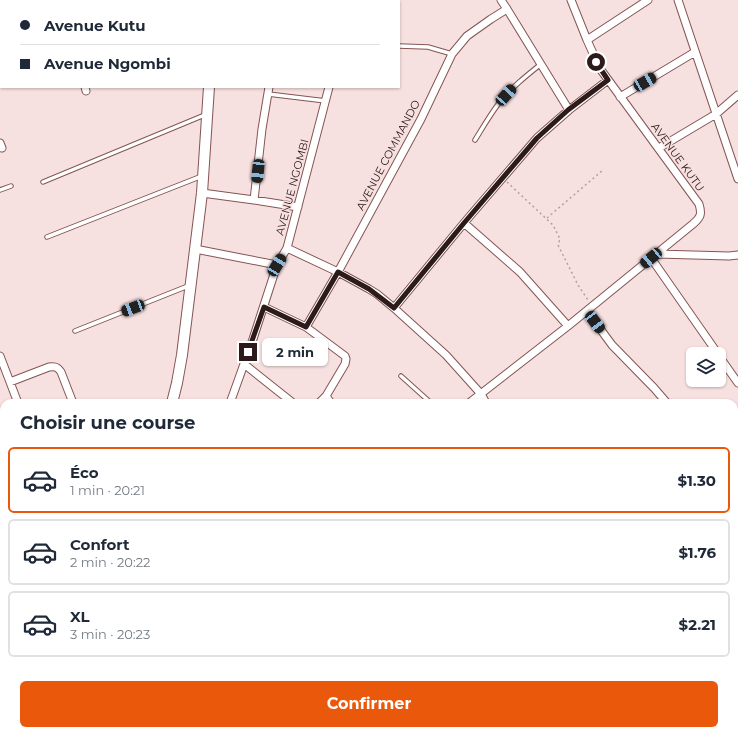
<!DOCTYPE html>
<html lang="fr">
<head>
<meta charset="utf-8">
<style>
	:root { --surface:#fff; --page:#f6f6f7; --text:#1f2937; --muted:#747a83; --line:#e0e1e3; --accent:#ea580c }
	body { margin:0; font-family:Montserrat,sans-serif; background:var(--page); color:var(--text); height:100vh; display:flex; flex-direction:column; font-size:15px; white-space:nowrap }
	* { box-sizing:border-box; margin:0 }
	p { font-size:13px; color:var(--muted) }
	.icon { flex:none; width:22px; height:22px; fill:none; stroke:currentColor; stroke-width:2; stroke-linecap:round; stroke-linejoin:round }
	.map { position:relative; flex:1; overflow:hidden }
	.side { position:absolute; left:0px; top:399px; width:738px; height:336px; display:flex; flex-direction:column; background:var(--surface); border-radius:12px 12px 0 0; box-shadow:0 1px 3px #0004 }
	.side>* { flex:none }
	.hud { position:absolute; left:0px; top:0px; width:400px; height:88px; box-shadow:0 1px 3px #0004; display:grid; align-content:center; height:88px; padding:0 20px; background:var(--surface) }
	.fabs { position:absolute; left:686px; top:347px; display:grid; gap:8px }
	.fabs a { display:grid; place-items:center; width:40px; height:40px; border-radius:6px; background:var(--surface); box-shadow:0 1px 3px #0004; font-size:20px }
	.end { position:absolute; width:18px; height:18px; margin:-9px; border:5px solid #2d1a1a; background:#fff; box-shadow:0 0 0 2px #fff }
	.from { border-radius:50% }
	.bubble { position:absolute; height:28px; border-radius:6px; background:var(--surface); box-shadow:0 1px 3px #0004; font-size:13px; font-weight:700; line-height:28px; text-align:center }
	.car { position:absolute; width:12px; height:24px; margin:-12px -6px; border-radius:5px; box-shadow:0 0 3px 1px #0007; background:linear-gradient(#222 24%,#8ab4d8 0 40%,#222 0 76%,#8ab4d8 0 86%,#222 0) }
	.hud b { display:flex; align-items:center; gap:14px; height:38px; font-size:15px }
	.hud b+b { border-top:1px solid var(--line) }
	.hud i { width:10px; height:10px; background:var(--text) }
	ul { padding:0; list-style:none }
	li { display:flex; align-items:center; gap:12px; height:66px; margin:0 8px 6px; padding:0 12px; border:2px solid var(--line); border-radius:6px }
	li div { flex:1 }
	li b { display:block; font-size:15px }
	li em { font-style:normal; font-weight:700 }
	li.active { border-color:var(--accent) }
	li>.icon { width:36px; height:36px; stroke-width:1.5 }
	h2 { padding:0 20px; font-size:18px; line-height:48px }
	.primary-button { display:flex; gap:8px; margin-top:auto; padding:8px 20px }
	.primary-button a { flex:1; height:46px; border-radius:6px; background:var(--accent); color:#fff; font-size:16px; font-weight:700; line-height:46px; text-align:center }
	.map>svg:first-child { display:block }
	.water { fill:#d696e3 }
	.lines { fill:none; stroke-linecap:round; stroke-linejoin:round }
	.lane-casing { stroke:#835554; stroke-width:5.5 }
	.street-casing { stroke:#835554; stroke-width:9 }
	.secondary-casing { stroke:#835554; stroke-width:12 }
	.path { stroke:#b49f9f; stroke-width:1.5; stroke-dasharray:2 3; stroke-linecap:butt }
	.lane { stroke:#fff; stroke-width:3.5 }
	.street { stroke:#fff; stroke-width:7 }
	.secondary { stroke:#fff; stroke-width:10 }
	.route { stroke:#2d1a1a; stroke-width:5 }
	.labels { text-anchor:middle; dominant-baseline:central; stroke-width:3; stroke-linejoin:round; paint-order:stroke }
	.street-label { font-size:11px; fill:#2d1a1a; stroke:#f7e1e0 }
</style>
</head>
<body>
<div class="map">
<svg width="738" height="735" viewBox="0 0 738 735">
	<rect width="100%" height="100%" fill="#f7e1e0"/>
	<path class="water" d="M734 570 738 571V735H354L358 731H734Z"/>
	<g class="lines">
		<defs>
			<path id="lane" d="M399 46 428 47 452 54
				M268 94 326 101
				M475 140C483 127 490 115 499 103 511 88 526 76 541 64
				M43 182 207 114
				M0 190 11 186
				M47 237 202 176
				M75 331 188 286
				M401 376 431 403
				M147 731 150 735"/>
			<path id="street" d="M52 0V1
				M156 0 157 1
				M274 0V1
				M501 0 507 9 569 110
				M678 0 738 179
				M292 1V0
				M349 1 350 0
				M587 40 648 0
				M85 87 86 91
				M620 97 695 52
				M0 143 2 148
				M659 148 716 114 738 95
				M202 193 254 200 298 207
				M254 200 262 129 269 87
				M464 223 520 272 568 326
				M287 248 338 272 369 289 377 294 394 308 446 355 481 394 486 403
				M195 249 277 265
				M657 254 729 256 738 255
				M651 258 718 354
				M264 307 306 327 345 356 346 359 345 364 326 396 331 403
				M394 308 464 223 537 138 569 110 608 80
				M587 311 612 345 654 388 667 403
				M306 327 338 272 421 119 452 54 467 36 491 19 507 9
				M0 356 18 403
				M719 356 738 383
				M244 364 293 403
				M10 382 49 367C55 366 58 367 61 372L73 403
				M230 403 253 339 277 265 287 248 329 87
				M319 403 326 396
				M469 403 568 326 693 224C701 217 702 214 699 204L601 70 597 62 587 40 571 0
				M0 422 4 420
				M734 512 735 513
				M0 542 4 541
				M0 631 4 627
				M316 731 319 735
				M75 735 78 731"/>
			<path id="secondary" d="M203 0V1
				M172 403 177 383 182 355 202 193 209 87
				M0 690 4 684"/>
		</defs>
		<use href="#lane" class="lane-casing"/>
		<use href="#street" class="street-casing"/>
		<use href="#secondary" class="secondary-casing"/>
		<path class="path" d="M507 182 553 225 560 239 558 245 578 285 588 300
			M547 218 603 170"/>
		<use href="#lane" class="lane"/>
		<use href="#street" class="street"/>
		<use href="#secondary" class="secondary"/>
	</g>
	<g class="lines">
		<path class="route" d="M248 352 264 307 306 327 338 272 369 289 394 308 464 223 537 138 568 110 608 80 596 62"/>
	</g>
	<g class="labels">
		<g class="street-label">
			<text transform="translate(388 155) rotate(-62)">AVENUE COMMANDO</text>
			<text transform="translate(678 157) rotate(54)">AVENUE KUTU</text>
			<text transform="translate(292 187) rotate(-75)">AVENUE NGOMBI</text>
		</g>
	</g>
</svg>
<div class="fabs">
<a><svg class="icon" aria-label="layers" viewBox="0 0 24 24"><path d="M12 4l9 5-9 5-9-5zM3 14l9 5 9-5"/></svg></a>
</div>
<i class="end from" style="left:596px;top:62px"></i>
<i class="end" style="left:248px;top:352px"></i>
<div class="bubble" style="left:262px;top:338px;width:66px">2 min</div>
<i class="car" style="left:645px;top:82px;rotate:60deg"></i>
<i class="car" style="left:506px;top:95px;rotate:42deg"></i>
<i class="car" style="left:258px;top:171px;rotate:186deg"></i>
<i class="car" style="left:651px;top:258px;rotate:230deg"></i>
<i class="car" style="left:277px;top:265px;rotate:31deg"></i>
<i class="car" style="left:133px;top:308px;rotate:249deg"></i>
<i class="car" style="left:595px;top:322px;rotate:143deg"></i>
<div class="hud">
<b><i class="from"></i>Avenue Kutu</b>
<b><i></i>Avenue Ngombi</b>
</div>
<section class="side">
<h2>Choisir une course</h2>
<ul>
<li class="active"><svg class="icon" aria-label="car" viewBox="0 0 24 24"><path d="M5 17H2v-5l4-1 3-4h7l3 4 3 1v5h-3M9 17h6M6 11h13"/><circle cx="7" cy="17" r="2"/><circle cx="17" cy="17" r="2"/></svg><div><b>Éco</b><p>1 min · 20:21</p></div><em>$1.30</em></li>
<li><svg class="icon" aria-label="car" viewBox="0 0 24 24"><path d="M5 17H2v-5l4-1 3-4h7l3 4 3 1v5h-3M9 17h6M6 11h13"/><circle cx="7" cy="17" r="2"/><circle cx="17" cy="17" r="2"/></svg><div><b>Confort</b><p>2 min · 20:22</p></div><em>$1.76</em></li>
<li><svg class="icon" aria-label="car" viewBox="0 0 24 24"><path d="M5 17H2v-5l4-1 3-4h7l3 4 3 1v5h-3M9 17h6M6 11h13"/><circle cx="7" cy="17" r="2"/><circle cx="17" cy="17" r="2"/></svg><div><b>XL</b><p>3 min · 20:23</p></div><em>$2.21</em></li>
</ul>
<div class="primary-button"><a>Confirmer</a></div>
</section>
</div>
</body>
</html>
